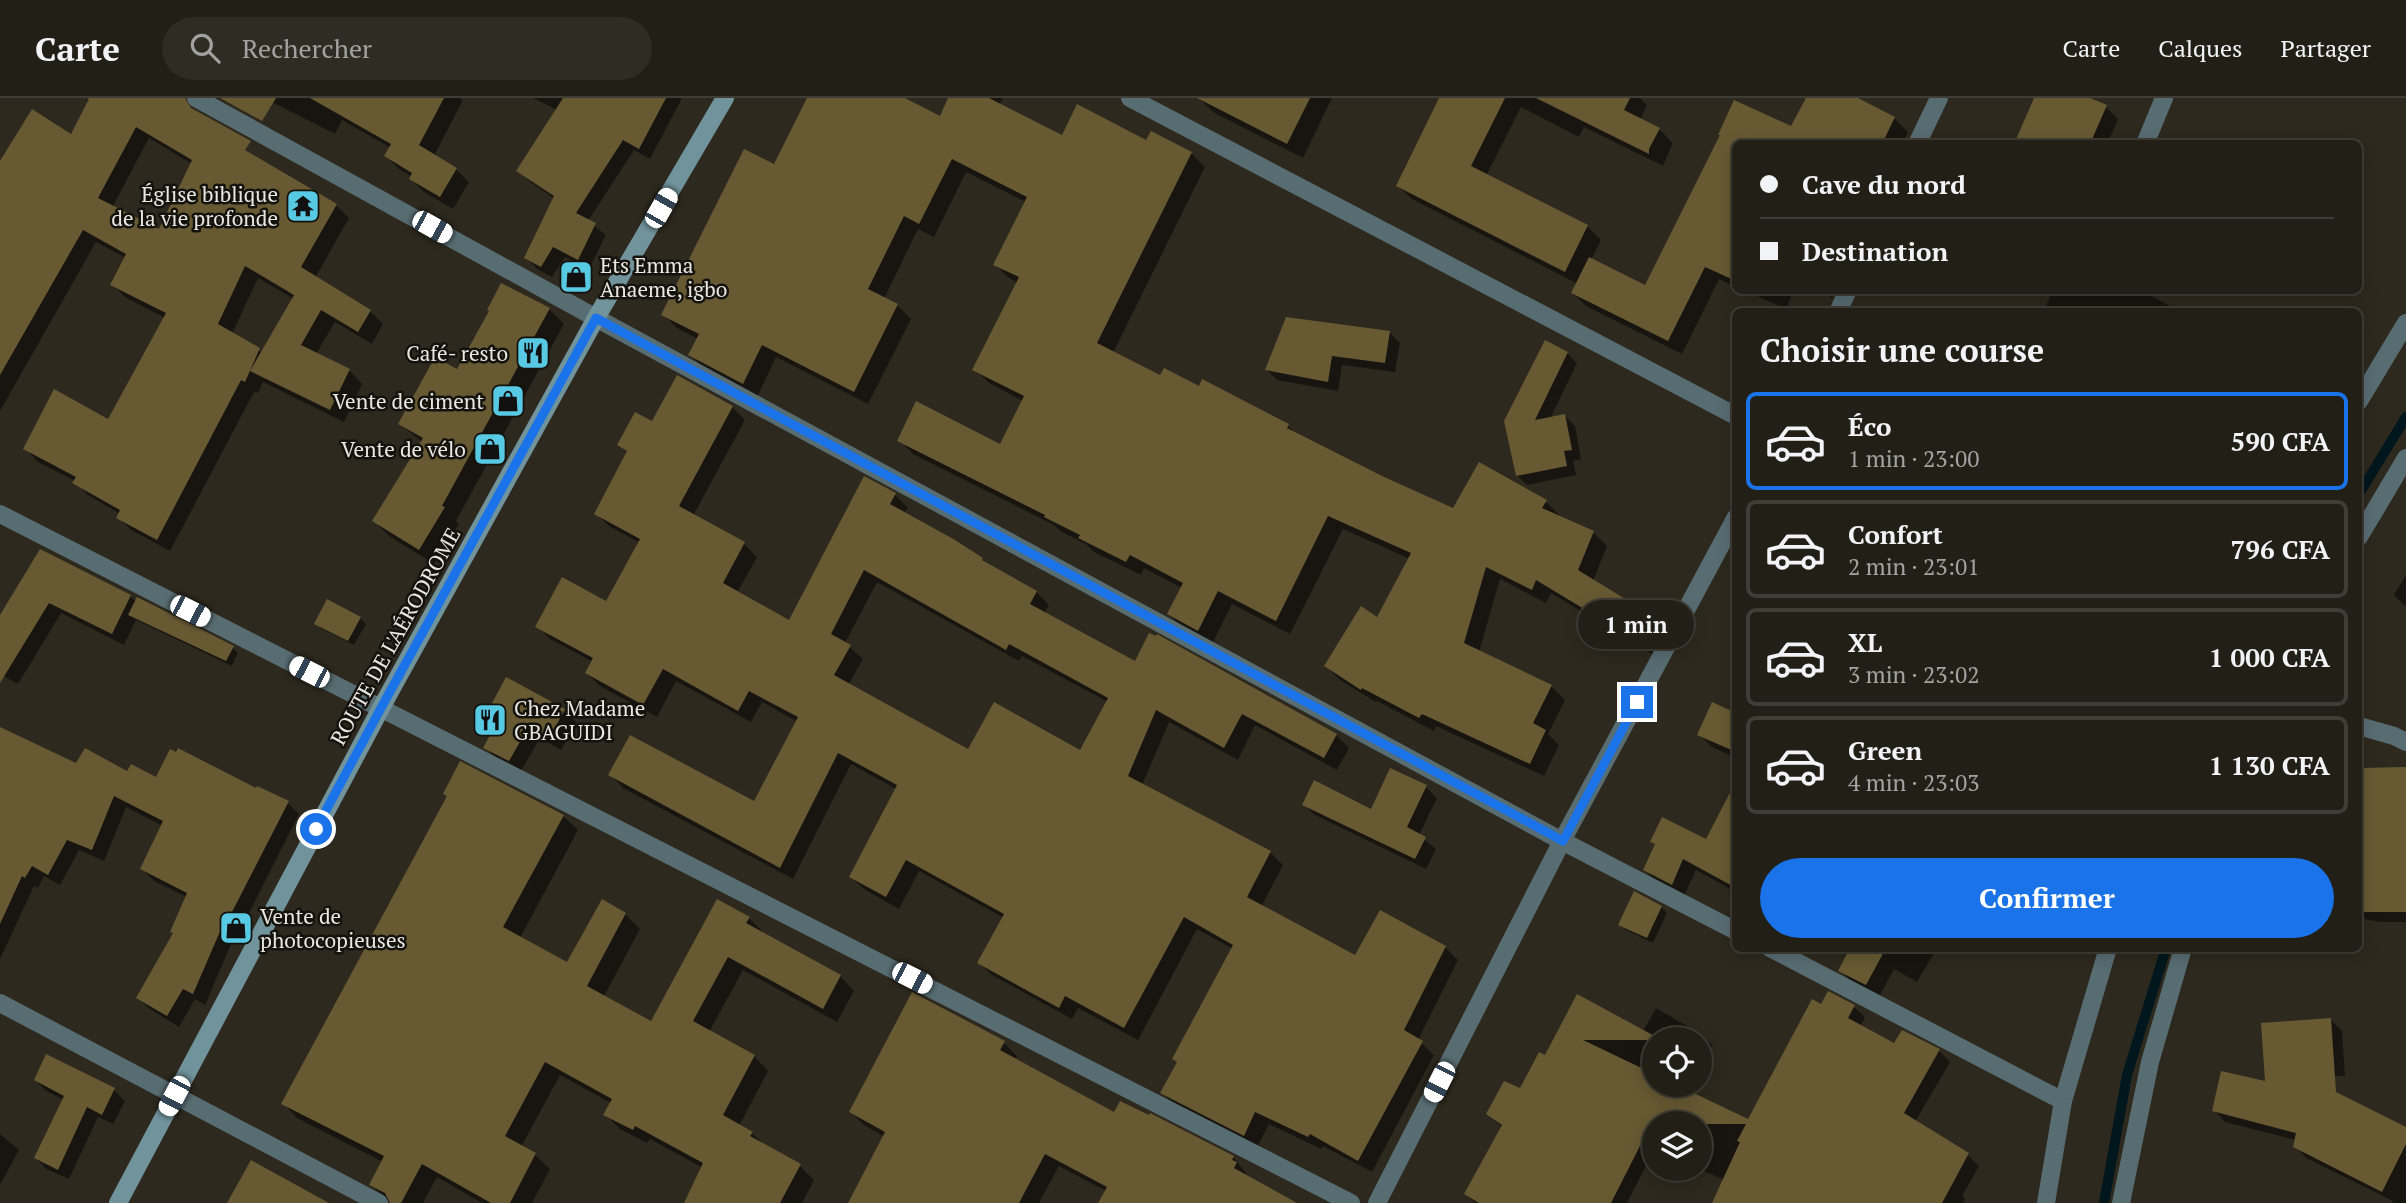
<!DOCTYPE html>
<html lang="fr">
<head>
<meta charset="utf-8">
<style>
	:root { --surface:#221f16; --page:#2e2c23; --text:#f1f3f6; --muted:#a2a2a1; --line:#3f3d35; --accent:#1a73e8 }
	body { margin:0; font-family:"PT Serif",serif; background:var(--page); color:var(--text); height:100vh; display:flex; flex-direction:column; font-size:26px; white-space:nowrap }
	* { box-sizing:border-box; margin:0 }
	p { font-size:23px; color:var(--muted) }
	.icon { flex:none; width:38px; height:38px; fill:none; stroke:currentColor; stroke-width:2; stroke-linecap:round; stroke-linejoin:round }
	.map { position:relative; flex:1; overflow:hidden }
	.drawer { position:absolute; left:1732px; top:210px; width:630px; height:644px; display:flex; flex-direction:column; background:var(--surface); border-radius:10px; box-shadow:0 4px 18px #0003,0 0 0 2px var(--line) }
	.drawer>* { flex:none }
	.guide { position:absolute; left:1732px; top:42px; width:630px; height:154px; border-radius:10px; box-shadow:0 4px 18px #0003,0 0 0 2px var(--line); display:grid; align-content:center; height:154px; padding:0 28px; background:var(--surface) }
	.buttons { position:absolute; left:1642px; top:929px; display:grid; gap:14px }
	.buttons a { display:grid; place-items:center; width:70px; height:70px; border-radius:50%; background:var(--surface); box-shadow:0 4px 18px #0003,0 0 0 2px var(--line); font-size:35px }
	.end { position:absolute; width:32px; height:32px; margin:-16px; border:9px solid #1a73e8; background:#fff; box-shadow:0 0 0 4px #fff }
	.from { border-radius:50% }
	.bubble { position:absolute; height:49px; border-radius:24px; background:var(--surface); box-shadow:0 4px 18px #0003,0 0 0 2px var(--line); font-size:23px; font-weight:700; line-height:49px; text-align:center }
	.car { position:absolute; width:21px; height:42px; margin:-21px -10px; border-radius:9px; box-shadow:0 0 5px 2px #0007; background:linear-gradient(#fff 24%,#345 0 40%,#fff 0 76%,#345 0 86%,#fff 0) }
	.guide b { display:flex; align-items:center; gap:24px; height:66px; font-size:26px }
	.guide b+b { border-top:2px solid var(--line) }
	.guide i { width:18px; height:18px; background:var(--text) }
	ul { padding:0; list-style:none }
	li { display:flex; align-items:center; gap:21px; height:98px; margin:0 14px 10px; padding:0 14px; border:4px solid var(--line); border-radius:10px }
	li div { flex:1 }
	li b { display:block; font-size:26px }
	li em { font-style:normal; font-weight:700 }
	li.on { border-color:var(--accent) }
	li>.icon { width:63px; height:63px; stroke-width:1.5 }
	h2 { padding:0 28px; font-size:32px; line-height:84px }
	.action { display:flex; gap:14px; margin-top:auto; padding:14px 28px }
	.action a { flex:1; height:80px; border-radius:42px; background:var(--accent); color:#fff; font-size:28px; font-weight:700; line-height:80px; text-align:center }
	header { display:flex; align-items:center; gap:42px; box-sizing:border-box; height:98px; padding:0 35px; background:var(--surface); border-bottom:2px solid var(--line) }
	header strong { font-size:33px }
	nav { display:flex; gap:38px; margin-inline-start:auto; font-size:24px }
	.search { width:490px; height:63px; background:var(--page); display:flex; align-items:center; gap:18px; box-sizing:border-box; padding:0 24px; border-radius:38px; color:var(--muted); font-size:26px }
	.map>svg:first-child { display:block }
	.shadow { fill:#0007; fill-rule:evenodd }
	.lines { fill:none; stroke-linecap:round; stroke-linejoin:round }
	.stream { stroke:#00171d; stroke-width:10 }
	.building { fill:#675a33; fill-rule:evenodd }
	.street { stroke:#586d72; stroke-width:18 }
	.secondary { stroke:#71939c; stroke-width:18 }
	.route { stroke:#1a73e8; stroke-width:9 }
	.labels { text-anchor:middle; dominant-baseline:central; stroke-width:5; stroke-linejoin:round; paint-order:stroke }
	.poi-label { font-size:21px; fill:#e9e7e0; stroke:#14120d; text-anchor:end }
	.street-label { font-size:21px; fill:#e9e7e0; stroke:#14120d }
</style>
</head>
<body>
<header>
<strong>Carte</strong>
<div class="search"><svg class="icon" aria-label="search" viewBox="0 0 24 24"><circle cx="10" cy="10" r="6"/><path d="M15 15l6 6"/></svg>Rechercher</div>
<nav><a>Carte</a><a>Calques</a><a>Partager</a></nav>
</header>
<div class="map">
<svg width="2406" height="1105" viewBox="0 0 2406 1105">
	<rect width="100%" height="100%" fill="#2d291e"/>
	<path class="shadow" d="M92 0H170L165 10 336 107 349 120 315 180 370 213 383 226 372 246 335 224 316 256 349 272 362 286 344 324 263 284 258 295 254 294 170 453 131 432 118 419 120 416 88 397 75 383 38 364 25 350 108 323 165 220 125 199 112 186 126 160 96 144 0 313V75L71 39ZM149 40 192 66 159 134 112 110ZM258 180 294 201 263 255 232 236Z
		M264 0H460L463 2 434 58 456 71 469 84 453 111 424 94 411 81 412 79 399 71 386 58 391 50 342 22 335 36Z
		M533 0H682L650 61 634 52 588 123 606 137 589 171 565 159 552 179 537 171 526 159 555 101 529 83 518 72 557 12Z
		M809 0H901L940 20 950 0H1003L999 7 1062 39 1147 44 1191 55 1205 69 1113 255 1161 279 1200 290 1203 284 1288 328 1297 337 1381 380 1454 413 1546 404 1560 418 1559 419 1593 434 1607 448 1593 483 1652 519 1666 533 1652 556 1551 495 1546 505 1500 481 1479 554 1551 588 1565 602 1548 636 1559 647 1544 678 1436 628 1434 633 1377 603 1376 604 1340 582 1326 568 1378 521 1410 461 1343 431 1290 536 1232 506 1212 546 1183 530 1169 516 1182 490 1144 470 1141 477 1094 454 1086 446 1060 433 1054 427 913 356 899 342 1001 349 1023 303 989 285 975 271 1018 185 1009 180 995 166 1026 104 966 74 934 139 918 131 884 201 897 207 911 221 868 306 776 259 757 299 704 270 690 256 698 241 677 230 663 216 775 68Z
		M1199 0H1332L1303 60 1213 14Z
		M1441 0H1640L1647 7 1640 22 1659 31 1673 45 1663 68 1584 29 1579 39 1521 9 1486 78 1587 128 1601 142 1591 162 1646 190 1722 38 1792 30 1808 0H1854L1894 20 1908 34 1902 46H1736V189L1719 181 1682 256 1586 208 1573 195 1578 186 1412 101 1398 88Z
		M2036 0H2086L2106 9 2118 21 2107 46H2054Z
		M1744 192H1794L1786 211Z
		M1819 192H1836L1832 200Z
		M2052 192H2140L2172 209 2176 214H2044Z
		M549 211 564 226 456 423 459 426 434 466 389 438 374 423 422 344 400 326 458 273Z
		M1390 235 1400 245 1395 274 1342 267 1338 293 1277 282 1267 272Z
		M1546 245 1567 255 1577 265 1550 321 1565 318 1575 328 1581 361 1573 363 1576 377 1527 387 1517 377Z
		M732 309 745 322 693 418 744 446 757 459 737 495 790 524 895 397 908 410 904 415 982 461 989 468 1036 494 1049 507 1044 516 1135 566 1336 637 1349 650 1337 672 1255 627 1238 662 1169 624 1142 687 1270 754 1283 767 1261 809 1356 859 1445 849 1458 862 1418 942 1434 957 1372 1074 1323 1048 1321 1051 1269 1026 1257 1049 1175 1008 1163 995 1178 965 1174 961 1233 851 1197 831 1138 942 1078 910 1072 921 992 877 979 865 1004 820 919 773 899 811 864 791 851 779 896 691 851 666 793 781 623 690 611 677 754 706 798 624 762 604 751 624 676 583 657 619 600 588 587 575 593 564 550 541 538 528 607 506 640 445 609 428 596 415 628 355 619 347 653 325ZM877 484 1019 563 1022 558 1108 604 1080 654H969L848 587 863 561 845 545Z
		M30 468 130 498 136 504 233 550 238 555 232 568 136 522 124 547 61 515 18 586 0 576V521Z
		M2406 477V509L2394 497Z
		M360 520 366 526 354 547 322 531 316 525Z
		M492 609 564 613 576 624 561 652 540 640 521 673 497 661 485 649 502 618Z
		M1736 617V660L1712 649 1699 636Z
		M0 631 77 668 157 681 257 692 288 705 299 716 243 827 240 825 205 907 195 901 179 929 150 911 138 900 174 836 172 834 187 799 154 783 142 771 163 728 126 709 104 763 79 752 60 787 44 778 38 790 34 788 0 861Z
		M1391 672 1426 689 1437 700 1419 737 1436 751 1426 771 1315 717 1304 707 1372 713Z
		M2359 672 2406 683V824H2380L2359 820Z
		M1736 686V794L1696 772 1684 798 1658 785 1645 772 1656 748 1652 743H1707Z
		M563 718 578 732 520 840 568 867 602 803 625 816 640 831 604 898 652 925 749 820 763 834 762 836 840 878 854 893 837 924 743 872 709 934 754 958 768 973 739 1028 752 1035 765 1048 800 1068 814 1082 802 1105H686L703 1070 650 1041 647 1045 620 1031 605 1016 611 1005 560 977 521 1049 535 1057 550 1071 532 1105H482L437 1079 423 1105H391L371 1087 383 1064 297 1020 283 1005Z
		M1661 809 1667 815 1653 845 1626 832 1621 827Z
		M1847 850H1937L1917 884 1894 871 1879 899 1853 885 1841 873 1851 852Z
		M1578 899 1643 933 1656 910 1701 936 1712 947 1699 973V942H1654V987H1692L1688 994 1749 1024 1822 908 1854 909 1865 919 1860 929 1895 948 1939 953 1950 964 1915 1024 1968 1057 1979 1068 1962 1098 1965 1101 1963 1105H1714L1725 1082 1699 1071V1026H1654V1052L1627 1105H1475L1466 1096 1503 1030 1488 1016 1521 992 1546 959Z
		M2331 922 2342 933 2345 978H2301L2406 1031V1105H2392L2393 1103 2306 1060 2295 1048 2296 1042 2225 1024 2214 1012 2267 986Z
		M1004 945 1017 958 1015 962 1115 1016 1233 1059 1249 1079 1294 1105H1112L1106 1093 1059 1068 1039 1105H849L885 1039 864 1027 851 1014Z
		M36 982 114 992 125 1003 113 1026 98 1019 69 1081 46 1071 36 1060 64 1002 46 993Z
		M0 1036 19 1052 0 1087Z"/>
	<g class="lines">
		<path class="stream" d="M2359 396 2406 319
			M2104 1105 2127 977 2166 850"/>
	</g>
	<path class="building" d="M87 0H185L191 10 251 43 245 52 337 106 301 169 371 212 358 234 321 212 301 247 350 271 330 312 250 273 294 197 245 168 218 226 260 250 245 284 241 282 157 442 116 420 120 412 72 385 76 379 23 351 54 291 108 321 166 215 110 187 126 156 83 132 0 277V63L32 11 71 36 89 1ZM136 29 192 62 159 131 98 100Z
		M220 0H276L262 23Z
		M310 0H444L419 47 457 70 440 99 409 81 412 75 384 58 391 46Z
		M563 0H666L639 51 623 42 576 115 596 125 578 162 553 149 541 169 524 160 554 98 516 73Z
		M807 0H905L940 18 948 0H989L1062 37 1077 6 1146 42 1151 33 1192 54 1097 245 1160 277 1164 270 1199 288 1202 281 1289 326 1287 330 1382 378 1453 410 1479 364 1547 402 1542 410 1594 433 1578 472 1653 518 1637 543 1536 482 1532 492 1486 469 1464 545 1552 587 1533 625 1546 632 1530 666 1422 616 1419 620 1362 590 1361 592 1324 568 1361 508 1377 519 1411 455 1328 418 1276 523 1218 493 1198 533 1167 516 1183 485 1130 457 1126 464 1078 440 1080 437 1044 419 1045 417 897 343 916 303 1000 346 1024 298 972 272 1019 179 993 167 1027 99 952 61 919 126 904 118 868 191 898 206 854 294 762 247 743 286 688 257 699 236 661 217 744 51 774 66Z
		M1197 0H1310L1287 46Z
		M1439 0H1505L1471 68 1588 127 1565 174 1396 88Z
		M1536 0H1630L1624 12 1660 30 1649 51V56Z
		M1806 0H1858L1895 19 1882 46H1736V183L1705 169 1668 243 1571 195 1589 159 1645 187 1720 37H1718L1734 2 1791 28Z
		M2034 0H2090L2107 7 2090 46H2014Z
		M501 185 550 210 442 408 445 409 419 452 372 423 423 340 398 326 435 259 457 271 489 213 487 212Z
		M1286 219 1390 233 1385 265 1332 258 1328 284 1265 272Z
		M1545 242 1568 254 1535 322 1565 316 1572 352 1564 353 1567 368 1516 378 1504 323Z
		M677 277 733 308 679 408 745 444 723 485 789 522 864 378 896 395 890 406 955 442 983 460 982 462 1037 493 1030 506 1135 563 1149 535 1156 538 1157 536 1337 636 1324 660 1242 616 1224 650 1156 612 1128 678 1271 753 1247 799 1355 857 1380 812 1446 848 1404 932 1423 943 1358 1063 1310 1036 1308 1039 1255 1014 1244 1038 1160 995 1177 964 1172 961 1233 847 1184 819 1124 930 1065 898 1059 910 977 865 1004 816 906 762 886 799 849 779 897 687 838 655 780 770 608 677 630 637 754 703 798 619 749 593 738 613 663 571 643 607 585 575 593 560 535 529 562 479 606 503 640 441 594 416 627 353 617 347 635 314 652 323ZM864 472 1006 552 1009 546 1108 600 1080 652 994 604 968 651 834 577 851 547 831 536Z
		M40 451 131 497 112 536 49 505 0 585V517Z
		M137 499 234 548 226 563 128 517Z
		M327 501 361 519 348 543 314 526Z
		M506 579 565 611 549 641 528 630 509 663 483 650 502 615 490 609Z
		M1712 604 1736 615V654L1697 637Z
		M0 629 76 665 85 650 127 673 131 666 156 679 170 651 176 654 178 650 256 690 257 688 289 703 231 816 228 815 193 896 183 891 167 918 136 900 173 835 170 834 187 795 140 771 163 723 114 698 92 752 67 742 48 777 32 768 25 780 22 778 0 826Z
		M460 663 564 717 503 829 567 864 602 801 626 815 587 888 651 923 717 801 750 819 746 825 841 877 823 911 728 859 693 923 755 957 723 1017 753 1034 750 1038 801 1066 780 1105H684L703 1065 635 1028 633 1032 603 1017 612 1001 545 964 505 1038 536 1055 510 1105H491L422 1066 401 1105H390L385 1095 369 1087 384 1058 281 1006 447 698 443 696Z
		M2406 669V814H2359V670Z
		M1390 670 1427 687 1407 729 1426 739 1415 761 1302 707 1314 682 1371 711Z
		M1736 683V790L1683 761 1672 787 1643 772 1655 746 1650 744 1662 719 1706 741Z
		M1634 793 1662 808 1647 840 1618 827Z
		M1850 850H1886L1866 887 1838 873Z
		M1828 893 1855 907 1848 920 1894 945 1902 932 1940 951 1904 1015 1969 1055 1942 1105H1712L1740 1044 1737 1043 1746 1026H1654V1046L1643 1042 1611 1105H1479L1464 1096 1502 1027 1486 1016 1504 983 1520 990 1539 954 1545 957 1577 896 1662 942H1583L1654 976V987H1677L1748 1021 1812 901 1821 906Z
		M912 894 1005 943 1000 952 1114 1014 1120 1003 1149 1017 1150 1015 1234 1058 1232 1062 1237 1064 1234 1070 1297 1105H1098L1107 1089 1045 1056 1019 1105H848L885 1034 849 1014Z
		M2331 920 2336 994 2406 1029V1046L2382 1094 2293 1049 2296 1035 2212 1013 2221 973 2265 983 2261 925Z
		M46 956 115 990 102 1017 87 1009 58 1072 34 1060 64 998 34 982Z
		M251 1062 329 1105H227Z"/>
	<g class="lines">
		<path class="street" d="M196 0 596 220 1562 743 1736 833
			M1130 0 1736 318
			M1917 46 1939 0
			M2145 46 2164 0
			M1838 214 1848 192
			M2359 303 2406 225
			M0 416 1351 1105
			M2359 439 2406 360
			M2359 628 2394 638 2406 644
			M1770 850 2063 1003
			M0 905 379 1105
			M1377 1105 1562 743 1736 419
			M2046 1105 2063 1003 2108 850
			M2121 1105 2150 964 2183 850"/>
		<path class="secondary" d="M118 1105 381 610 596 220 725 0"/>
	</g>
	<g class="lines">
		<path class="route" d="M316 731 381 610 596 220 1563 743 1637 604"/>
	</g>
	<defs>
		<symbol id="temple-square" viewBox="-11 -11 22 22"><rect x="-9" y="-9" width="18" height="18" rx="4" fill="#58c9e3" stroke="#14120d"/><path d="M0-6L5-2H3V0L6.5 2.5H4V6H1.5V3h-3V6H-4V2.5H-6.5L-3 0V-2H-5Z" fill="#111"/></symbol>
		<symbol id="shop-square" viewBox="-11 -11 22 22"><rect x="-9" y="-9" width="18" height="18" rx="4" fill="#58c9e3" stroke="#14120d"/><path d="M-5-2.5h2.3a2.7 3.5 0 0 1 5.4 0H5L5.5 6h-11ZM-1.5-2.5h3a1.5 2.3 0 0 0-3 0Z" fill="#111"/></symbol>
		<symbol id="restaurant-square" viewBox="-11 -11 22 22"><rect x="-9" y="-9" width="18" height="18" rx="4" fill="#58c9e3" stroke="#14120d"/><path d="M-5-6h1v4h1v-4h1v4h1v-4h1v5L-1.5 .5V6h-2V.5L-5-1ZM5-6V6H3V1.5H1.5Q1.5-4 5-6Z" fill="#111"/></symbol>
	</defs>
	<g fill-rule="evenodd">
		<use href="#temple-square" x="284" y="89" width="38" height="38"/>
		<use href="#shop-square" x="557" y="160" width="38" height="38"/>
		<use href="#restaurant-square" x="514" y="236" width="38" height="38"/>
		<use href="#shop-square" x="489" y="284" width="38" height="38"/>
		<use href="#shop-square" x="471" y="332" width="38" height="38"/>
		<use href="#restaurant-square" x="471" y="603" width="38" height="38"/>
		<use href="#shop-square" x="217" y="811" width="38" height="38"/>
	</g>
	<g class="labels">
		<g class="poi-label">
			<text x="278" y="96">Église biblique<tspan x="278" dy="24">de la vie profonde</tspan></text>
			<text x="600" y="167" text-anchor="start">Ets Emma<tspan x="600" dy="24">Anaeme, igbo</tspan></text>
			<text x="508" y="255">Café- resto</text>
			<text x="484" y="303">Vente de ciment</text>
			<text x="466" y="351">Vente de vélo</text>
			<text x="514" y="610" text-anchor="start">Chez Madame<tspan x="514" dy="24">GBAGUIDI</tspan></text>
			<text x="260" y="818" text-anchor="start">Vente de<tspan x="260" dy="24">photocopieuses</tspan></text>
		</g>
		<g class="street-label">
			<text transform="translate(395 538) rotate(-61)">ROUTE DE L'AÉRODROME</text>
		</g>
	</g>
</svg>
<div class="buttons">
<a><svg class="icon" aria-label="locate" viewBox="0 0 24 24"><circle cx="12" cy="12" r="6"/><path d="M12 2v4M12 18v4M2 12h4M18 12h4"/></svg></a>
<a><svg class="icon" aria-label="layers" viewBox="0 0 24 24"><path d="M12 4l9 5-9 5-9-5zM3 14l9 5 9-5"/></svg></a>
</div>
<i class="end from" style="left:316px;top:731px"></i>
<i class="end" style="left:1637px;top:604px"></i>
<div class="bubble" style="left:1578px;top:502px;width:116px">1 min</div>
<i class="car" style="left:661px;top:110px;rotate:30deg"></i>
<i class="car" style="left:432px;top:129px;rotate:119deg"></i>
<i class="car" style="left:190px;top:513px;rotate:117deg"></i>
<i class="car" style="left:309px;top:574px;rotate:297deg"></i>
<i class="car" style="left:912px;top:880px;rotate:117deg"></i>
<i class="car" style="left:1439px;top:984px;rotate:207deg"></i>
<i class="car" style="left:174px;top:998px;rotate:208deg"></i>
<div class="guide">
<b><i class="from"></i>Cave du nord</b>
<b><i></i>Destination</b>
</div>
<section class="drawer">
<h2>Choisir une course</h2>
<ul>
<li class="on"><svg class="icon" aria-label="car" viewBox="0 0 24 24"><path d="M5 17H2v-5l4-1 3-4h7l3 4 3 1v5h-3M9 17h6M6 11h13"/><circle cx="7" cy="17" r="2"/><circle cx="17" cy="17" r="2"/></svg><div><b>Éco</b><p>1 min · 23:00</p></div><em>590 CFA</em></li>
<li><svg class="icon" aria-label="car" viewBox="0 0 24 24"><path d="M5 17H2v-5l4-1 3-4h7l3 4 3 1v5h-3M9 17h6M6 11h13"/><circle cx="7" cy="17" r="2"/><circle cx="17" cy="17" r="2"/></svg><div><b>Confort</b><p>2 min · 23:01</p></div><em>796 CFA</em></li>
<li><svg class="icon" aria-label="car" viewBox="0 0 24 24"><path d="M5 17H2v-5l4-1 3-4h7l3 4 3 1v5h-3M9 17h6M6 11h13"/><circle cx="7" cy="17" r="2"/><circle cx="17" cy="17" r="2"/></svg><div><b>XL</b><p>3 min · 23:02</p></div><em>1 000 CFA</em></li>
<li><svg class="icon" aria-label="car" viewBox="0 0 24 24"><path d="M5 17H2v-5l4-1 3-4h7l3 4 3 1v5h-3M9 17h6M6 11h13"/><circle cx="7" cy="17" r="2"/><circle cx="17" cy="17" r="2"/></svg><div><b>Green</b><p>4 min · 23:03</p></div><em>1 130 CFA</em></li>
</ul>
<div class="action"><a>Confirmer</a></div>
</section>
</div>
</body>
</html>
